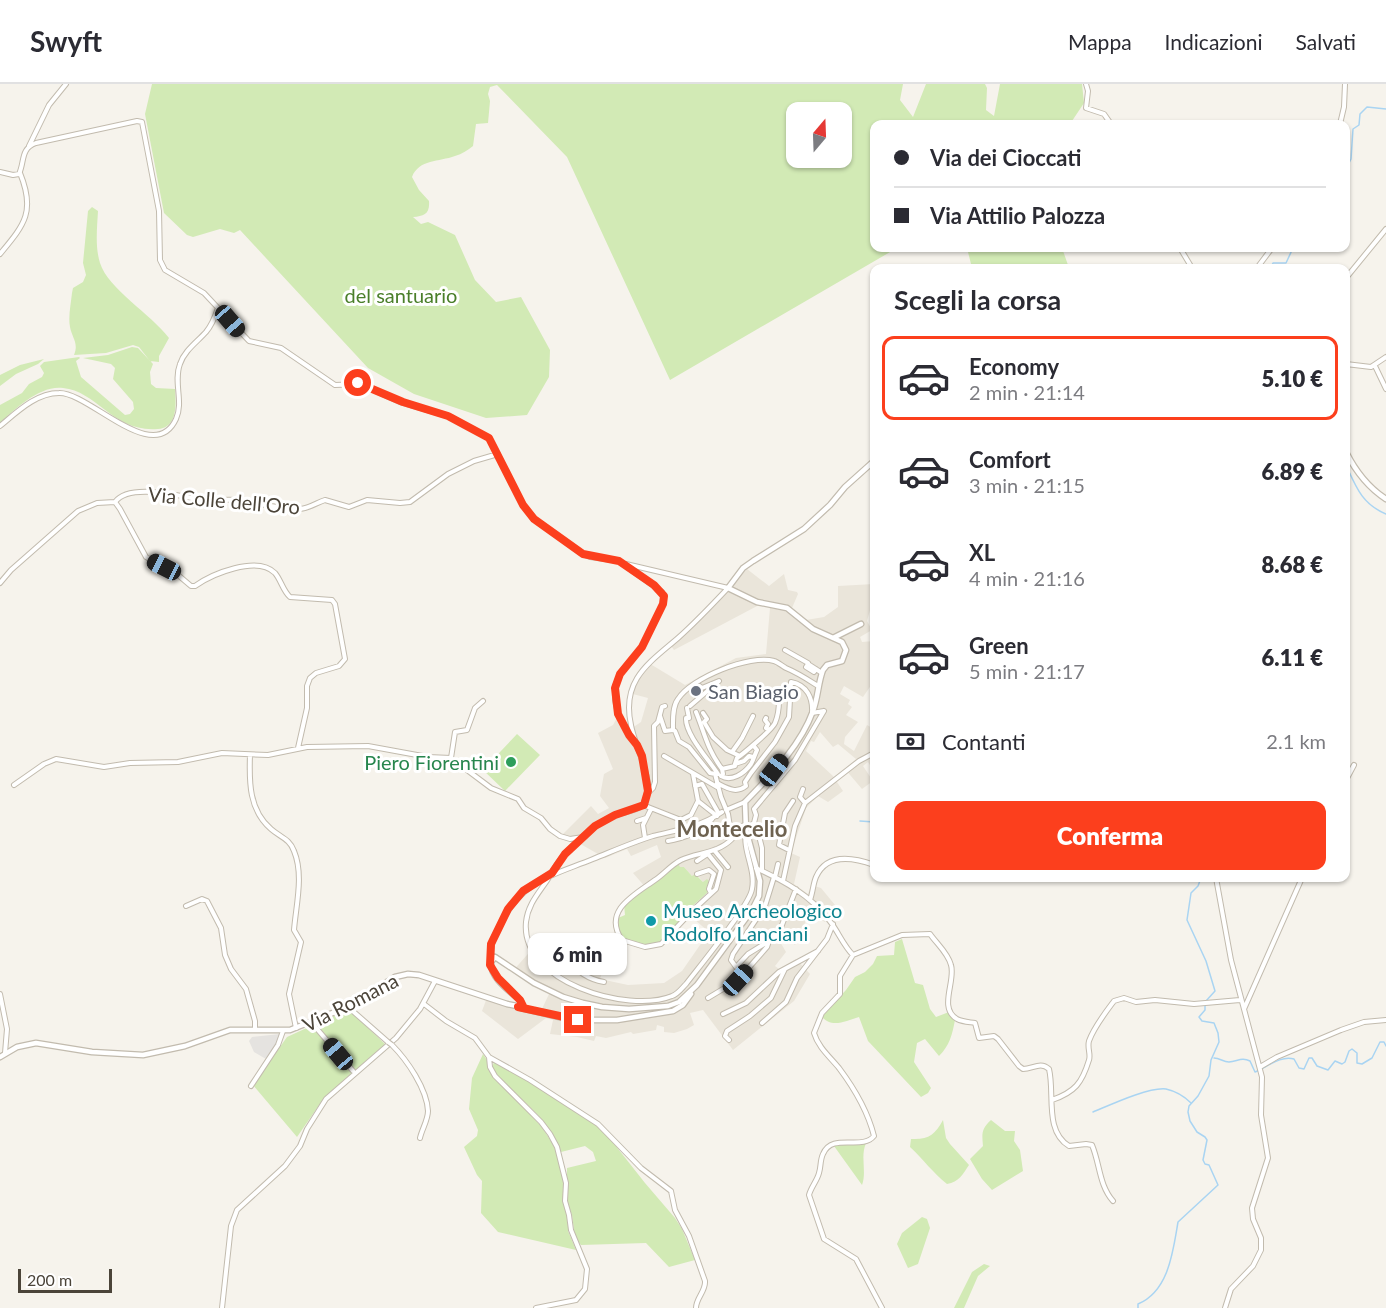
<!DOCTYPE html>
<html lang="it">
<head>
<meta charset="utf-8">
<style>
	:root { --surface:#fff; --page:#f7f7f7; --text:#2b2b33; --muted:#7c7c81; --line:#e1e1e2; --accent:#fc3f1d }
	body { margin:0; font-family:Lato,sans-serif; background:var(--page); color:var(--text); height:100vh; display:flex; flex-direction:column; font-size:22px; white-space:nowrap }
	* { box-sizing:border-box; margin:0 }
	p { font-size:20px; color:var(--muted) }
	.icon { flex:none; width:33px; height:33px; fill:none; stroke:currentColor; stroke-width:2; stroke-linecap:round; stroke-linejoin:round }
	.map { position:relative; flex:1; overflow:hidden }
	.side { position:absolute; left:870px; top:180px; width:480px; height:618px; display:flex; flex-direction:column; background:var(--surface); border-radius:12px; box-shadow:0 2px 4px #0004 }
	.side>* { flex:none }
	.hud { position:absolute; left:870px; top:36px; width:480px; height:132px; border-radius:12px; box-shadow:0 2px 4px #0004; display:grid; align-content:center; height:132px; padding:0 24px; background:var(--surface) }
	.needle { width:39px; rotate:19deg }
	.buttons { position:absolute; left:786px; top:18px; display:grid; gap:12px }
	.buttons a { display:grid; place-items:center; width:66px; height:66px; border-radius:12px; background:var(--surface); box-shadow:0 2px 4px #0004; font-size:30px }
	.scale { position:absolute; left:18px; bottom:15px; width:94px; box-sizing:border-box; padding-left:6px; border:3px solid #4b4439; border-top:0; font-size:16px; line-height:21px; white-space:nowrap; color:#4b4439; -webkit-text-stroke:4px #fff; paint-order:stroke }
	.end { position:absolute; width:27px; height:27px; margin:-14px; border:8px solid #fc3f1d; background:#fff; box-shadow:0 0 0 3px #fff }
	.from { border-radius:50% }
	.bubble { position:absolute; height:42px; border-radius:12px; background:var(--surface); box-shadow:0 2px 4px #0004; font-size:20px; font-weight:800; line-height:42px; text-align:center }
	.car { position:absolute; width:18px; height:36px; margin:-18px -9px; border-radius:8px; box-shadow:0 0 4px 2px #0007; background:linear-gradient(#222 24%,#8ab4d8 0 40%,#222 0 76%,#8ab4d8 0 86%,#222 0) }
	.hud b { display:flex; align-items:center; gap:21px; height:57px; font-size:22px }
	.hud b+b { border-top:2px solid var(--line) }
	.hud i { width:15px; height:15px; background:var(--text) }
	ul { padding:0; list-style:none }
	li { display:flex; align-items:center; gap:18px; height:84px; margin:0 12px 9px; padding:0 12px; border:3px solid transparent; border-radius:12px }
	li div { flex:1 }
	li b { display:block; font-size:22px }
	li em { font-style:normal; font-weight:800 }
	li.current { border-color:var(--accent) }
	li>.icon { width:54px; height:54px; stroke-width:1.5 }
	h2 { padding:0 24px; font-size:27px; line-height:72px }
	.pay { display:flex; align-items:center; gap:15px; height:66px; padding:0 24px; font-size:22px }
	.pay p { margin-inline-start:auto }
	.primary-button { display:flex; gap:12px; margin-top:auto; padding:12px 24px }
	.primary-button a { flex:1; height:69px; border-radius:12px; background:var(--accent); color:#fff; font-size:24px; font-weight:800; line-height:69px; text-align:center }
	header { display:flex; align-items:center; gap:36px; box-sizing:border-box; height:84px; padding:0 30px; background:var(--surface); border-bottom:2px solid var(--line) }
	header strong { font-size:28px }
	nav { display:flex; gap:33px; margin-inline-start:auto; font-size:21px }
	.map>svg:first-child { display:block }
	.residential { fill:#eae5da }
	.green { fill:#d2eab5; fill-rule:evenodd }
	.parking { fill:#e5e3e0 }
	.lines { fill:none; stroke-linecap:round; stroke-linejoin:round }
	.stream { stroke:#a9d4f2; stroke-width:1.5 }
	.minor-casing { stroke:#c2bbae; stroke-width:6 }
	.tertiary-casing { stroke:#c2bbae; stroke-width:7 }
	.minor { stroke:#fff; stroke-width:4 }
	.tertiary { stroke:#fff; stroke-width:4.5 }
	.minor-bridge-casing { stroke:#c2bbae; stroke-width:6; stroke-linecap:butt }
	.minor-bridge { stroke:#fff; stroke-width:4 }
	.route { stroke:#fc3f1d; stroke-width:8 }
	.worship-dot { fill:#6b7280; stroke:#fff; stroke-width:2 }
	.leisure-dot { fill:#2e9e5b; stroke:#fff; stroke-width:2 }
	.culture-dot { fill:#0f9aa8; stroke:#fff; stroke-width:2 }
	.labels { text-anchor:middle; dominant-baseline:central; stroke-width:6; stroke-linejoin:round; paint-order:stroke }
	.park-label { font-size:20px; fill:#4a7f2a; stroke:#fff }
	.street-label { font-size:20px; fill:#4b4439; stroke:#fff }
	.worship-label { font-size:20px; fill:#5b616d; stroke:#fff; text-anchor:start }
	.leisure-label { font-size:20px; fill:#27864d; stroke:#fff; text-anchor:end }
	.culture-label { font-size:20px; fill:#0d838f; stroke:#fff; text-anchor:start }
	.quarter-label { font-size:22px; font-weight:bold; fill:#6e6250; stroke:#fff }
</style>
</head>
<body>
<header>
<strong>Swyft</strong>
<nav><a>Mappa</a><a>Indicazioni</a><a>Salvati</a></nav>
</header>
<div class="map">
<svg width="1386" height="1224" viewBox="0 0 1386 1224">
	<rect width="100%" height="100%" fill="#f6f3ec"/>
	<path class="residential" d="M747 485 769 502 784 490 788 506 797 508 798 510 792 524 786 520 765 519 733 504 734 498Z
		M874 500V512L867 537 872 546 860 553 862 558 874 557V597L863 613 844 602 840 610 850 616 848 620 852 623 846 631 858 638 845 653 844 660 854 667 867 641 874 645V687L868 678 863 682 873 697 862 705 845 685 856 675 838 660 833 663 820 648 814 658 811 657 806 667 833 692 843 707 828 718 818 712 806 724 791 769 800 773 794 800 808 810 811 801 821 804 835 821 825 838 809 830 795 861 785 851 779 856 786 868 775 882 779 885 796 875 810 890 794 917 733 966 703 926 690 929 694 941 687 945 674 949 664 948V943L657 941 656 946 633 950 631 948 606 954 596 952 594 957 577 953 550 950 553 936 546 934 518 955 482 927 488 911 541 927 549 910 512 888 534 863 539 871 550 865 570 866 604 883 600 895 628 901 664 899 682 887 709 848 687 829 709 808 703 798 699 793 692 792 684 783 647 805 633 789 661 773 657 761 631 772 627 765 605 774 563 750 591 722 598 730 609 724 600 712 604 690 613 685 598 649 613 641 620 628 629 646 641 638 648 614 629 609 637 589 647 578 685 601 736 574 766 570 770 524 789 527 800 537 824 533 838 523V502Z
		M728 507 759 521 674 566 671 562Z"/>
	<path class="green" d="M152 0H903L900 16 913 33 926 0H985L987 4 986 26 994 32 1000 0H1082L1084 19 1070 40H874V164H897L670 296 567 73 497 1 490 3 488 10 490 17 488 39 476 40 473 62C468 66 462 70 455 72 439 78 419 75 412 93L419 106 429 117C430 130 424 132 413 133L421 140 428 138 455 151 475 196 496 218 521 213 550 266 549 293 527 331 486 334 414 310 368 284 240 146 234 149 220 145 193 153 187 151 164 129 145 30ZM796 28H842V74H796Z
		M92 123 98 127C97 144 95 163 100 179 108 205 151 230 169 254L159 272V278L150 277 139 263 133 261 106 269 74 271C79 259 72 254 70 243 68 233 71 219 72 209L73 204 83 198 86 191 83 179 88 127Z
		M967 164H1062L1068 181 1066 184H972Z
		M132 263 138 264 153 280 150 288 151 300 156 304 175 305C176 320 178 343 158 345 114 349 97 307 63 304 40 301 15 325 0 339V321L22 309 29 300 42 293 44 289 40 282 44 278 79 273 80 274 76 277 81 293 125 331 130 330 134 325 133 318 113 295 115 284 111 280 83 274 108 271Z
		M44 275 38 280 16 290 0 302V291L20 281Z
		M517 650 540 671 505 707 483 686Z
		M678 780 680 783H684L692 792 695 790 703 798 707 795 710 798 709 807C702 814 694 820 688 826 680 836 671 852 660 858 642 867 613 857 618 834L625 831 624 821Z
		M902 855 915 899 923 901 930 925 936 933 949 928 955 936C952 951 950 961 939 972L925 955 917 959 914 978 931 1004 928 1009 921 1013 868 957 859 933C845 937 832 945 821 932L846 906 855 893 865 888 873 880 877 872 894 871 895 858Z
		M348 925 385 960 324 1014 297 1053 253 1001 287 953Z
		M483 970 487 976 489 987 542 1043 554 1062 559 1074 565 1104 563 1119 568 1134V1147L576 1166 498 1148 481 1129 482 1097 477 1091 464 1063 477 1052 478 1046 469 1025 472 994Z
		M494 977 580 1028 604 1047 645 1099 675 1134 682 1145 695 1176 669 1183 646 1159 581 1161 575 1153 572 1131 567 1118V1084L596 1077 593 1068 585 1062 561 1068C547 1031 520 1017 495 989L492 985Z
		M943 1036 946 1054 950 1060 969 1081C963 1090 959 1098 947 1100 933 1089 923 1075 910 1063L911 1055C928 1056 935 1051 943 1036Z
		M991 1036 1005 1047H1015L1014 1057 1020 1066 1023 1087 992 1106 982 1095 970 1075 983 1062C982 1050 981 1045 991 1036Z
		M846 1059H866C860 1073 867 1087 862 1101L834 1062Z
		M922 1133 927 1135 930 1144 918 1180 908 1184 897 1160 902 1149Z
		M984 1180 990 1182 978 1192 964 1224H954L972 1188Z"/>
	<path class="parking" d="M280 950 278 958 266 975 254 968 249 957 252 953Z"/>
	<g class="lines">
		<path class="stream" d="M1346 85 1351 75 1353 45 1359 41 1360 30 1367 23 1386 25
			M1271 184 1273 179H1286L1293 164
			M1346 381C1356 403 1362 420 1386 430
			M860 737 874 738
			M1201 794 1198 802 1191 809 1187 836 1206 877 1215 907 1206 917
			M1214 974C1220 974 1223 978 1229 978 1238 977 1242 973 1250 977L1255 988C1267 983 1281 971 1294 975L1299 984 1304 985 1309 974H1312L1317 982 1328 986 1335 977 1342 980 1345 978 1349 967 1352 965 1357 969V979L1362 980 1372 974 1380 958H1384L1386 962
			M1093 1028C1110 1021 1148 1003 1166 1005 1175 1007 1185 1013 1191 1019
			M1138 1224V1220C1169 1207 1173 1167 1178 1138L1218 1101 1209 1081 1205 1080 1203 1076 1207 1056 1205 1053 1197 1048 1190 1037 1188 1028 1189 1022 1198 1012 1209 992 1211 976 1219 958 1218 949 1214 939 1202 937 1199 933 1205 926V921"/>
		<defs>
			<path id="minor" d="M1086 0 1088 7 1086 24 1104 30 1111 40
				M1340 40 1344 23 1345 0
				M29 62 49 21 66 0
				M0 88 13 91 19 90C25 77 20 65 36 59L137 37 142 38 159 127 160 176 165 186 204 209 249 257 281 264 335 301 360 300 400 318 451 333 489 354 523 421 534 435 581 469 590 473 619 477 662 508 664 517 660 527 641 565 621 588 615 602V616L618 630 629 651 637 661
				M1180 164 1192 184
				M0 170C24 141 36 128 20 89
				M1257 184 1272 164
				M1346 194 1386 145
				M1346 280 1371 283 1386 273
				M1375 282 1386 305
				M0 342C17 328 36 309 59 309 89 308 154 383 176 335 184 318 173 298 180 280 184 267 197 258 206 248 212 241 215 233 218 224
				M115 418C130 398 182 413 204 416 214 417 225 415 236 416 257 418 279 426 300 425 310 424 316 419 325 416L349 423 367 416 400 419 410 418 448 390 474 377 498 370
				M626 480 728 504C712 521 696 538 678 554 649 579 621 596 631 641 634 659 650 689 648 708 647 712 644 717 643 721
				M0 499 11 486 78 427 97 419 115 418 120 425 146 473 178 491 191 502H195C212 490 257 471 275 489 281 496 283 507 290 513L332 516 335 520 345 575 339 582 316 589 310 594 307 602V624L298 664
				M785 566 808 579
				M816 585 814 588 806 583 808 580 822 589
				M690 622 719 597 702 604 697 600 695 602
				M687 624 689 634H686C685 650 709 676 718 690
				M696 628C705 650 707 665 722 685L723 690 721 692
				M703 629 707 635 705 637
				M660 632 665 647 673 646
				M766 634 765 636 768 640 766 644 769 646
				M704 638 713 653 727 666 740 672
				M732 668 742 654 753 632
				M250 671C249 698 249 726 271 745 280 753 290 755 294 767 304 791 296 821 294 846L301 858 289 910 296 944
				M664 672 717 703
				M451 674 455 648 467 646 475 624 483 617
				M735 680 737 674C743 670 772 646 775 639 778 632 779 623 779 616L784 615V610H791
				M722 685 735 682V680L744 677 749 672 753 673
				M693 690 698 717 717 732
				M721 692C731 698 744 690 751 680 753 677 755 670 757 666L753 661
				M1346 696 1354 681
				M717 699C727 704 736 710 746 702L745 698 751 689 775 658 789 633 791 598C807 601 813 614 812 629L824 627
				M14 701 44 680 56 675 104 683 130 679 178 678 222 669 268 671 307 663 368 662 428 673 451 674 491 704 518 715 524 724 541 734 550 745 560 752 570 755 583 753
				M695 702 702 700 719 730
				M803 705 800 713 805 719
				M648 709 653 704 655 698 654 642 658 638 662 623 665 622
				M726 726 745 718
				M637 737 646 734
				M730 743 751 741 754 739 756 731 754 725 795 676 824 627
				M759 752 762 764V787
				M645 754 643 741 651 725
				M668 757C682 755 703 747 712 735
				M714 766 728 783
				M789 766 779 761 785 729 793 717
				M708 770 721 786 716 805 692 827 661 860 645 863 622 856C602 827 634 811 655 796 664 790 671 781 681 776 698 768 717 770 732 755L728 730 721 713 715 690 710 689 689 663 679 657 675 647 673 646C673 637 672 623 678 615 691 594 750 570 774 577 778 578 782 582 786 584 798 589 807 595 818 602
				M697 777 706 771
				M756 784C784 797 810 811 829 836 838 847 843 861 853 871
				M552 789C560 770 594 740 613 732 623 728 635 728 643 721L681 736 691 731 698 717
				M551 790C542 806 528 818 526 838 520 898 628 930 672 912 678 910 682 904 686 900 699 883 750 821 752 805 756 785 742 767 746 746
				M697 790 709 786 714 790 709 805 711 809
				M775 793 778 780
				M1216 794 1231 876 1262 993 1261 1031 1268 1074 1252 1124 1253 1135 1261 1154V1166L1253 1182 1231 1205 1225 1224
				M783 797 795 742 805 719 859 677 874 669
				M810 816C813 808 813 800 816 793 827 768 855 774 874 781
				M186 822 202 815 207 817 221 844 225 871 231 885 246 905 255 937V946
				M769 857 748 870 736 883 731 876 733 870 765 822 774 793
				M492 875C489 863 494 852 500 841 522 796 551 792 593 775 613 767 633 758 653 752 677 746 700 743 722 728
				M551 886 557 879 555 866C572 879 580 894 604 898
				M0 910 7 945 5 969
				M708 914 738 896 767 863 769 857 780 846 796 805
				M424 920 446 937 475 954 489 973 530 996 598 1040 641 1084 671 1107 675 1126 689 1152 705 1197C706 1207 696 1214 696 1224
				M347 922 388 958
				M1244 925 1302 794
				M723 930 746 919 779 888 818 867
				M312 939 353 987
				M762 939 786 918 797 894 827 855 833 840
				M729 956 725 952 727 947 750 932 771 914 785 885
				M392 961C407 976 427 1005 428 1027 428 1036 422 1045 420 1054
				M489 973 490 983 495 992 541 1038 550 1050 557 1063 566 1099 565 1117 569 1131 571 1146 587 1185 585 1205 576 1216 536 1224
				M1260 983 1277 973 1341 946 1364 938 1386 936
				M251 1002 278 961 283 947
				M1052 1016C1075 1008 1082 999 1089 976 1091 970 1087 964 1089 957 1094 943 1105 929 1114 917L1124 914 1136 918 1155 916 1194 920 1240 916
				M222 1224 231 1142 237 1126 285 1082 300 1062 307 1045 326 1015 396 954 420 925 435 897
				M882 1224 856 1175 824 1155 809 1111C811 1103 817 1097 819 1089 821 1083 820 1076 823 1070 832 1048 862 1067 874 1052 868 1028 854 1004 839 984 830 973 818 963 814 949L822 929 840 910V892L853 871 902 851 930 850C937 860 948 869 951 881 956 897 938 924 957 935 963 938 969 938 975 939L979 954 994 952 998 955 1019 982 1023 985C1033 985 1040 977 1049 985 1055 1009 1044 1047 1069 1062L1086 1060 1092 1061C1100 1080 1099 1101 1113 1117"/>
			<path id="tertiary" d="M1346 368C1355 386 1369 404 1386 415
				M833 554 861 540
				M521 924 572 936H617L673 927 683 921 691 910
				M0 973 17 963 36 959 92 968 143 971 185 962 230 946H290L345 924 395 893 408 890 419 891 507 920 522 923 521 917C510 907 490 894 491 878L495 873 534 899 563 913 583 919 602 923 629 925 668 922 679 918 697 901 752 826 759 812 760 797 746 746 745 718C770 692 800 663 813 627 818 614 818 599 823 586L827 581 842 577 846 566 842 558 813 545 787 524 757 518 728 504 743 484 753 477 804 445 830 421 845 403 874 377"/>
		</defs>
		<use href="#minor" class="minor-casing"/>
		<use href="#tertiary" class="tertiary-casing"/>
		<use href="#minor" class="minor"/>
		<use href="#tertiary" class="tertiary"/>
		<defs>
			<path id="minor-bridge" d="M388 958 392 961"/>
		</defs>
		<use href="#minor-bridge" class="minor-bridge-casing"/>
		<use href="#minor-bridge" class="minor-bridge"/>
	</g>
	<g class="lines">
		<path class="route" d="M358 299 403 318 448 332 489 354 523 421 534 435 583 470 619 477 654 501 664 512 663 520 642 563 620 590 615 604 618 630 629 651 637 661 642 672 648 707 644 721 615 731 595 742 565 770 552 789 523 807 508 825 491 860 490 881 498 894 520 916 523 922 518 923 578 936"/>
	</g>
	<circle class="worship-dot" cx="696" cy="607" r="6"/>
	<circle class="leisure-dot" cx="511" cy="678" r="6"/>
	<circle class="culture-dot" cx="651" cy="837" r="6"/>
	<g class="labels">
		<g class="park-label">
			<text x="401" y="211">del santuario</text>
		</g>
		<g class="street-label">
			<text transform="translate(224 416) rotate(5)">Via Colle dell'Oro</text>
			<text transform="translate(350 918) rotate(-27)">Via Romana</text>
		</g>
		<g class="worship-label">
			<text x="708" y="607">San Biagio</text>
		</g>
		<g class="leisure-label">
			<text x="499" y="678">Piero Fiorentini</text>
		</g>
		<g class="culture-label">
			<text x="663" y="826">Museo Archeologico<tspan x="663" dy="23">Rodolfo Lanciani</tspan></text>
		</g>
		<g class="quarter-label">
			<text x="732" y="744">Montecelio</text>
		</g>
	</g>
</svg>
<div class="buttons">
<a><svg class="needle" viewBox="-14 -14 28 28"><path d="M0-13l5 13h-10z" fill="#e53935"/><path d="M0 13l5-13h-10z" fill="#7c7c81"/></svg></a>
</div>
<div class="scale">200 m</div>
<i class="end from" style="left:358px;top:299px"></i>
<i class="end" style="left:578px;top:936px"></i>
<div class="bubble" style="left:528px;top:849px;width:99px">6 min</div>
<i class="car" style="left:230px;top:237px;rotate:139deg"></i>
<i class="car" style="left:164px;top:483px;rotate:297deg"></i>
<i class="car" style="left:774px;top:686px;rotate:37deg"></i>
<i class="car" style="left:738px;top:896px;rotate:43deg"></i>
<i class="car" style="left:338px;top:970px;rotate:320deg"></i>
<div class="hud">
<b><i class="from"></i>Via dei Cioccati</b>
<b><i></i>Via Attilio Palozza</b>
</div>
<section class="side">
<h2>Scegli la corsa</h2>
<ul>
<li class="current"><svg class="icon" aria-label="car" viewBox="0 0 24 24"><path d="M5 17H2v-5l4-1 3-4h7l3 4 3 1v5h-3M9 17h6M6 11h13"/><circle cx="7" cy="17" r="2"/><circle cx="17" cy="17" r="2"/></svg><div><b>Economy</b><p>2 min · 21:14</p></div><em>5.10 €</em></li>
<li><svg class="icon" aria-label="car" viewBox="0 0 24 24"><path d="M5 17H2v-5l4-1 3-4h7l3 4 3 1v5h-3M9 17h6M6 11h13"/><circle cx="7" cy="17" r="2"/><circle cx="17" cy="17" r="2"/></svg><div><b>Comfort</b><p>3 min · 21:15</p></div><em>6.89 €</em></li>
<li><svg class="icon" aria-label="car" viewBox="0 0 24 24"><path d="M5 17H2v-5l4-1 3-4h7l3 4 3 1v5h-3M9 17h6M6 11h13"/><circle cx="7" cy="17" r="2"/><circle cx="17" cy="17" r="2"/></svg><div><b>XL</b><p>4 min · 21:16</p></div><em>8.68 €</em></li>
<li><svg class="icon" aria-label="car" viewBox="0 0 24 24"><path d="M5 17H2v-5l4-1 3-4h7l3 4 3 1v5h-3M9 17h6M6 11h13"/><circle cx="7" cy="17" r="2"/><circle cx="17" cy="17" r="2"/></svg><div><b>Green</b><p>5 min · 21:17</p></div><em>6.11 €</em></li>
</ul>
<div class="pay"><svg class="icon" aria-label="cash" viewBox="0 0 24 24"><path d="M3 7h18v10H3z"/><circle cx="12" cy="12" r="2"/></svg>Contanti<p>2.1 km</p></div>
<div class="primary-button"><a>Conferma</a></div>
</section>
</div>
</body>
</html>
